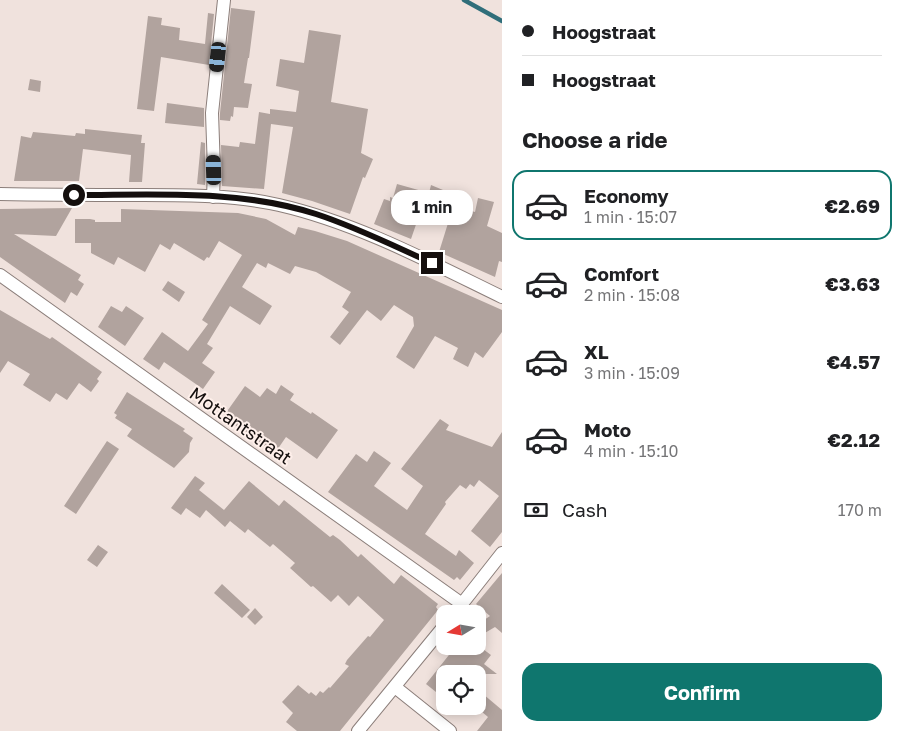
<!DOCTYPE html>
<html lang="en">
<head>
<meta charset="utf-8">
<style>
	:root { --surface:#fff; --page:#f2f2f2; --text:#202124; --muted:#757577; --line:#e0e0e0; --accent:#0f766e }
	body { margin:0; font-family:"Golos Text",sans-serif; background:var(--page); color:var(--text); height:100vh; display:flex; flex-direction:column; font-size:19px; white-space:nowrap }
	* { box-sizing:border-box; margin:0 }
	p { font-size:16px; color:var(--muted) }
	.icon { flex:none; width:28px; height:28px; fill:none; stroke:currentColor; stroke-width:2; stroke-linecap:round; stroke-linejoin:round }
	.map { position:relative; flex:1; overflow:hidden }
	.sheet { display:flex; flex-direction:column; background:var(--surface); width:400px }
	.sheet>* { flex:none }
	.banner { display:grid; align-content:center; height:110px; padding:0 20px; background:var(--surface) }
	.needle { width:32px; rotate:259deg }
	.controls { position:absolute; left:436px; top:605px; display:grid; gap:10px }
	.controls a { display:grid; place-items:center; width:50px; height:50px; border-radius:10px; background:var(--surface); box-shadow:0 2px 12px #0003; font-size:25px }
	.end { position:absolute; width:22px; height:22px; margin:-11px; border:6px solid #140f0e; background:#fff; box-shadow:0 0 0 2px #fff }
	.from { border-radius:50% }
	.bubble { position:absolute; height:35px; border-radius:15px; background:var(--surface); box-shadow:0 2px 12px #0003; font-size:16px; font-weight:700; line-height:35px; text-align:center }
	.car { position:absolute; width:15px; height:30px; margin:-15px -8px; border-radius:6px; box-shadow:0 0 4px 1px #0007; background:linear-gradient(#222 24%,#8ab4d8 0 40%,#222 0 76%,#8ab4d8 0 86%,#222 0) }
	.banner b { display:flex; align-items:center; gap:18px; height:48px; font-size:19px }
	.banner b+b { border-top:1px solid var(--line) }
	.banner i { width:12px; height:12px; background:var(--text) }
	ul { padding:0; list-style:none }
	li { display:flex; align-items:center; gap:15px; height:70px; margin:0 10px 8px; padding:0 10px; border:2px solid transparent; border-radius:15px }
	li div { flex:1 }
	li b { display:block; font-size:19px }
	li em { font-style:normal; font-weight:700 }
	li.active { border-color:var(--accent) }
	li>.icon { width:45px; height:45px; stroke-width:1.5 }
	h2 { padding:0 20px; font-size:22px; line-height:60px }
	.pay { display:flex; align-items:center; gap:12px; height:55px; padding:0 20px; font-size:19px }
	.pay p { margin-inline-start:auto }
	.cta { display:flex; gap:10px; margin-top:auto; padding:10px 20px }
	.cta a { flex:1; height:58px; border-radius:15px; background:var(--accent); color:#fff; font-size:20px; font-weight:700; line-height:58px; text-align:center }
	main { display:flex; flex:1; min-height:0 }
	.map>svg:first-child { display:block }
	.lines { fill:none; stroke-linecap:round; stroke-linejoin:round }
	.stream { stroke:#306e7a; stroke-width:4.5 }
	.building { fill:#b1a39e }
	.street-casing { stroke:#8b7e7a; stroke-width:14 }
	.street { stroke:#fff; stroke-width:12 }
	.route { stroke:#140f0e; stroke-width:6 }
	.labels { text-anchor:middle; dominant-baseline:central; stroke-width:4; stroke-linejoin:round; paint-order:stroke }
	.street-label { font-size:18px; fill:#140f0e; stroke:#feefea }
</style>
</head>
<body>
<main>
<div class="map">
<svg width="502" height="731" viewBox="0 0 502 731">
	<rect width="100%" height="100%" fill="#f0e2dd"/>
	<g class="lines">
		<path class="stream" d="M464 0 502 21"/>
	</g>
	<path class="building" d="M231 8 255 11 249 58H248L244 83 252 84 248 108 234 107 233 117 231 116 230 121 220 120V113Z
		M208 13 214 14 209 65 161 57 154 111 137 109 148 16 162 18 161 25 180 28 179 40 205 44Z
		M309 30 341 35 331 102 368 109 361 153 373 159 365 178 363 177 350 214 312 201 282 193 293 127 271 124 264 189 222 186 221 145 239 147 240 142 255 144 259 112 270 114V109L296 112 299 91 276 86 280 59 304 63Z
		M30 79 41 81 40 92 28 90Z
		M167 103 204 108V127L165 123Z
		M85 129 142 135 141 143H145L142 182H129L131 155 83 149 79 181H14L21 136 31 138 33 132 75 136 76 133 85 134Z
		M201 142 205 143V185L197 184Z
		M397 184 429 193 431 185 455 195 453 206 475 212 478 198 494 202 487 226 502 233V262L499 261 495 277 439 252 449 220 421 210 411 239 374 224 384 199 390 201V197L393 198Z
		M72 208 56 236 14 234 81 275 78 280 84 284 77 296 71 292 65 303 0 257V209Z
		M121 209 238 213 266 219 295 235 298 227 315 231 347 241 502 310V332L483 358 475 352 468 367 453 359 458 348 435 336 414 369 396 357 414 326 413 317 394 305 381 321 367 310 340 345 330 337 349 312 342 307 351 292 316 272 295 266 290 274 268 263 266 268 257 263 242 287 272 306 260 325 230 306 207 344 213 348 202 363 215 372 203 389 164 362 159 370 143 359 162 332 188 351 208 324 202 320 242 255 219 241 209 258 207 257 204 261 174 243 170 250 160 244 145 272 118 257 114 265 91 253V243H75V219H90L95 220V222H121Z
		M168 281 185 292 179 302 162 290Z
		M111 306 122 312 126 306 144 318 125 346 98 327Z
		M0 310 50 339 52 337 102 372 97 379 99 381 91 392 79 383 67 400 56 393 50 402 23 385 30 374 8 361 0 373Z
		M281 385 294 394 290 400 311 414 312 412 338 430 317 459 286 437 275 453 223 417 245 386 260 397 267 388 276 394Z
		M127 392 185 429 183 431 193 438 190 443 189 452 174 468 127 436 132 429 115 418 117 415 114 413Z
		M440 419 449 425 446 430 492 447 502 432V532L490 547 471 531 499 496 479 480 474 487 470 484 466 489 460 485 445 502 446 504 425 534 456 556 459 550 474 563 460 580 457 577 454 580 328 492 356 454 367 462 374 451 391 463 374 486 407 510 423 486 401 469Z
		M107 441 119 449 76 514 64 506Z
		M195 476 205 483 199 490 224 510 249 481 279 506 284 500 330 537 333 535 340 540 358 557 361 554 394 584 401 575 438 604 436 607 438 610 340 731H297L286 722 293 713 282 702 298 685 309 694 311 692 316 696 320 691 323 693 329 687 330 688 349 666 345 664 347 660 368 636 370 637 384 620 358 596 349 606 338 595 331 602 313 586 311 587 290 568 295 563 273 544 270 547 248 529 245 533 230 521 225 527 206 510 200 518 186 508 181 515 171 508Z
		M98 545 108 552 97 567 87 560Z
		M502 573V633L495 627 478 637V624L490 616 476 604Z
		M222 584 250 610 242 618 214 593Z
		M255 608 263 617 255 625 247 617Z
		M456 646H479L491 655 484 664 497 674H445V695L438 689 436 692 426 684Z
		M483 694 502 710V731H477L488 717 475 706H478V701Z"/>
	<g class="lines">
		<defs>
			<path id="street" d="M0 194C48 195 96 195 144 195 188 195 235 195 279 205 357 223 430 262 502 297
				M213 197 214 170 212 113 224 0
				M0 275 462 604
				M454 614 502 553
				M395 687 450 731
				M358 731 445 625"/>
		</defs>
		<use href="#street" class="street-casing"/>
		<use href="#street" class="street"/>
	</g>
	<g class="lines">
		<path class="route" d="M74 195C154 195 239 189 316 214 356 227 394 246 432 263"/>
	</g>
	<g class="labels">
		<g class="street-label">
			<text transform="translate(241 425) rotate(35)">Mottantstraat</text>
		</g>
	</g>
</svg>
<div class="controls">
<a><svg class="needle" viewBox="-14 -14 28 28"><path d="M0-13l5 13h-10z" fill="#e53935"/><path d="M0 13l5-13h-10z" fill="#757577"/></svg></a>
<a><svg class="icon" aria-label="locate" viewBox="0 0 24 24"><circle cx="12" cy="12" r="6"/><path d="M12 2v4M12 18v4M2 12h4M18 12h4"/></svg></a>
</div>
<i class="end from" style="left:74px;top:195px"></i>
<i class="end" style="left:432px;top:263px"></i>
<div class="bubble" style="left:391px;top:190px;width:82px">1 min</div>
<i class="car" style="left:218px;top:57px;rotate:186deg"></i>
<i class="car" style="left:214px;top:170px;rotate:358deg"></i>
</div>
<section class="sheet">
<div class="banner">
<b><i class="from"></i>Hoogstraat</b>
<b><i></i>Hoogstraat</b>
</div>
<h2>Choose a ride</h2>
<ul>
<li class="active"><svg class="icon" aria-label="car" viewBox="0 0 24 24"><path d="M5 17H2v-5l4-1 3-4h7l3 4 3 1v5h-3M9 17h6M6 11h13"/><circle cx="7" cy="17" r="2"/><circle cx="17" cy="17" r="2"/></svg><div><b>Economy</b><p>1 min · 15:07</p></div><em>€2.69</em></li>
<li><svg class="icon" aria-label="car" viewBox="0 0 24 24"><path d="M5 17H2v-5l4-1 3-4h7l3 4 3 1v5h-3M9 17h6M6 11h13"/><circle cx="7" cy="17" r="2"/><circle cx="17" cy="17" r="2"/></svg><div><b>Comfort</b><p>2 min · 15:08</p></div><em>€3.63</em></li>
<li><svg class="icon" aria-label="car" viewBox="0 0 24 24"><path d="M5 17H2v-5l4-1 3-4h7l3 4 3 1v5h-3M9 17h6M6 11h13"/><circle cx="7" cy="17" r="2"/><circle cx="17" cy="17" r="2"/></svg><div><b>XL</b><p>3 min · 15:09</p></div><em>€4.57</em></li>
<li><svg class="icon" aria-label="car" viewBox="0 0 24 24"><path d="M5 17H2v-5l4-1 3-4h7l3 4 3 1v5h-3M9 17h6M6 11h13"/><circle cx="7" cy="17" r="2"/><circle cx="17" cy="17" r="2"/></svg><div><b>Moto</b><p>4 min · 15:10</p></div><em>€2.12</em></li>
</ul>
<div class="pay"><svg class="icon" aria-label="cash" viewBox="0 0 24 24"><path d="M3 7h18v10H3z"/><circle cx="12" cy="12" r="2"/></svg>Cash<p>170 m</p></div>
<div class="cta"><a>Confirm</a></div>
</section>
</main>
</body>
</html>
